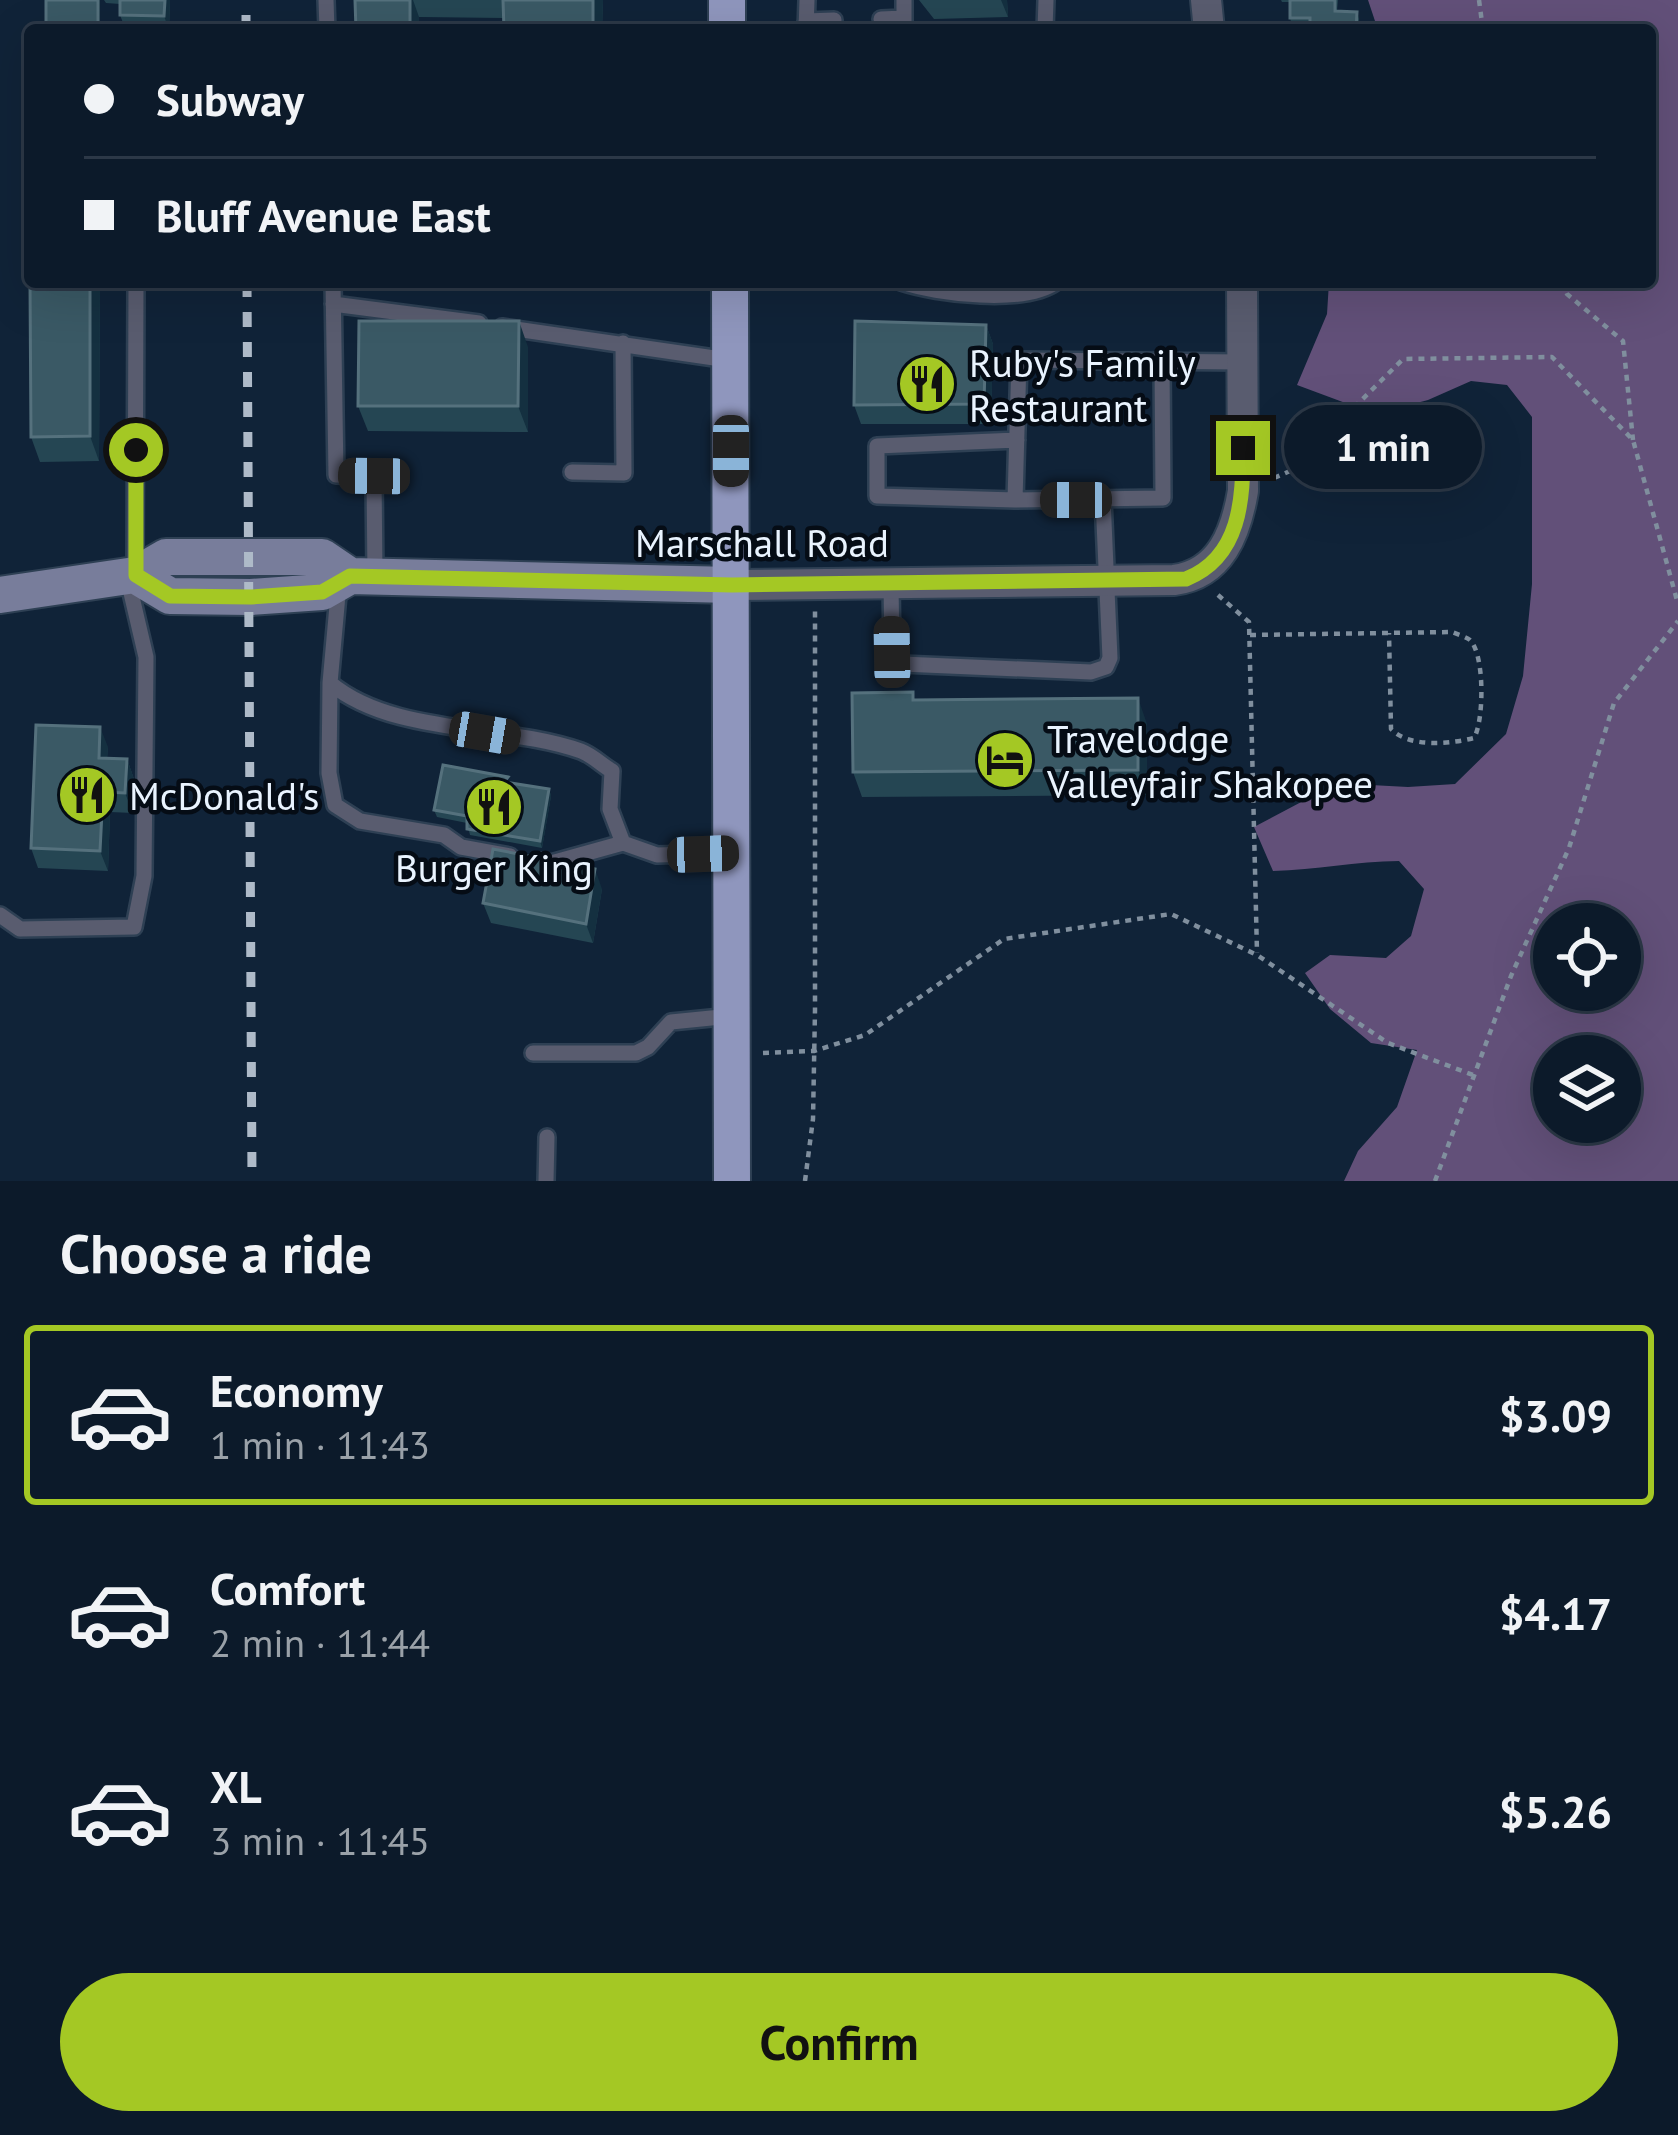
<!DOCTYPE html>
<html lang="en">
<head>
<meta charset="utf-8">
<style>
	:root { --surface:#0c1a2a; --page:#1a2736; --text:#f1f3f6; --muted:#9aa1a8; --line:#2c3847; --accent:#a4c824 }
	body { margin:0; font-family:"PT Sans",sans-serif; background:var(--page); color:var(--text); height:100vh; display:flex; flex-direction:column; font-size:45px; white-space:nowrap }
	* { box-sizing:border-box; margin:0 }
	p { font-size:39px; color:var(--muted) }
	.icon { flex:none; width:66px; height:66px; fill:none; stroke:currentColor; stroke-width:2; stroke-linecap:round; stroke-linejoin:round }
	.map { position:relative; height:1181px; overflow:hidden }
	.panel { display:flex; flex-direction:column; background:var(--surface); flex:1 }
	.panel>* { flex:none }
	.top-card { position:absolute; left:24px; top:24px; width:1632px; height:264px; border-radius:12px; box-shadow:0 12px 48px #0002,0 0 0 3px var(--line); display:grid; align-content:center; height:264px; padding:0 60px; background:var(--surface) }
	.fabs { position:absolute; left:1533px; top:903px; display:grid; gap:24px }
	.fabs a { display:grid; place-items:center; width:108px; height:108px; border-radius:50%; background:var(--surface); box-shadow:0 12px 48px #0002,0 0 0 3px var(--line); font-size:60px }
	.end { position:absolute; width:54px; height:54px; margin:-27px; border:15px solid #a4c824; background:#111; box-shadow:0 0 0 6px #111 }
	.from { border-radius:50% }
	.bubble { position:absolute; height:84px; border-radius:42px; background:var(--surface); box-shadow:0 12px 48px #0002,0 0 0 3px var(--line); font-size:39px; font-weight:700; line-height:84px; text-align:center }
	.car { position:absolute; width:36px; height:72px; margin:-36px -18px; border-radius:15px; box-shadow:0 0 9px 3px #0007; background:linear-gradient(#222 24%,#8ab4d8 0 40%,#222 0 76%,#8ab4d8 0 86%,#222 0) }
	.top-card b { display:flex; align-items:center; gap:42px; height:114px; font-size:45px }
	.top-card b+b { border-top:3px solid var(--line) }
	.top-card i { width:30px; height:30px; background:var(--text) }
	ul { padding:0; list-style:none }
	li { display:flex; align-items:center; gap:36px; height:180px; margin:0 24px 18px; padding:0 36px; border:6px solid transparent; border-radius:12px }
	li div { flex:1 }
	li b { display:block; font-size:45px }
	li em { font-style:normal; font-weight:700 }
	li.selected { border-color:var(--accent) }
	li>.icon { width:108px; height:108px; stroke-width:1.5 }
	h2 { padding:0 60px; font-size:54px; line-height:144px }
	.cta { display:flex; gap:24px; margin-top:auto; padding:24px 60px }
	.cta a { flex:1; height:138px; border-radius:72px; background:var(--accent); color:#111; font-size:48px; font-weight:700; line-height:138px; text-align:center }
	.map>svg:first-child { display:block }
	.forest { fill:#625079; fill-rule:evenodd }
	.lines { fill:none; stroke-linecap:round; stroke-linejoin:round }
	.lane-casing { stroke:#2e4054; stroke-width:20 }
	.street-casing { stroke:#2e4054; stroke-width:34 }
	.secondary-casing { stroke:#2e4054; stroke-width:40 }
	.primary-casing { stroke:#2e4054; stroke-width:40 }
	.path { stroke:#808f9e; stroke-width:4.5; stroke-dasharray:6 6; stroke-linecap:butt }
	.lane { stroke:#595c6f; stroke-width:15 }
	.street { stroke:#595c6f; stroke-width:30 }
	.secondary { stroke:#787d9b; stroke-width:36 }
	.primary { stroke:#8f96bd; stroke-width:36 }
	.rail { stroke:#aebac8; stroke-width:9; stroke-dasharray:15 15; stroke-linecap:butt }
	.wall { fill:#254653 }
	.shaded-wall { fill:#143040 }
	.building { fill:#3a5965; stroke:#55717d; stroke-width:3 }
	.route { stroke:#a4c824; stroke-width:15 }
	.labels { text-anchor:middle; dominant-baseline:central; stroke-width:9; stroke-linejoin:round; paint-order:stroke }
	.poi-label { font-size:39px; fill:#e9f3fe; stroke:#050c15; text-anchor:start }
	.street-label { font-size:39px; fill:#e9f3fe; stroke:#050c15 }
</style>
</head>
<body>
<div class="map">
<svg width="1678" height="1181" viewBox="0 0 1678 1181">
	<rect width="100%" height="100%" fill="#102338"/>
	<path class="forest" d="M1368 0H1678V1181H1344L1358 1151 1397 1107 1417 1050 1371 1043 1330 1009 1305 973 1330 955 1386 958 1411 936 1424 889 1399 861C1356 861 1316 870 1273 871L1254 827 1305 800 1352 784 1408 787 1455 784 1506 734 1523 676 1532 584V417L1507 385 1471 381 1428 400 1375 414 1297 385 1327 314 1329 282H1650V30H1378ZM1554 924H1620V990H1554ZM1554 1056H1620V1122H1554Z"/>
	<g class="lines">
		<defs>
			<path id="lane" d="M326 0 327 30
				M881 19 904 18
				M806 21 834 20
				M806 30 807 0
				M904 30V0
				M1045 30 1046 0
				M333 282 336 475 374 476 375 576
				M901 282C937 294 1025 305 1056 282
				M333 304 479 323
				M502 327 728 360
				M1017 440 877 446V496L1015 500 1019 360 1242 362
				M572 472 624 473 623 343
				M1015 500 1163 498 1162 361
				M135 572 136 282
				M339 584 330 683C393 736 506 724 581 751 592 755 602 765 612 771L610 809 623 843 657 855 730 853
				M891 584 892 652 902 664 1091 672 1106 667 1110 658 1103 499
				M330 683 329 773 335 805 360 821 444 835 461 847 510 856
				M540 861 551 863 623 843
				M0 915 20 929 134 927 144 876 146 657 128 580
				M533 1053H636L648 1047 671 1022 731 1016
				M546 1181 547 1137"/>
			<path id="street" d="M1206 0 1209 30
				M732 585 1174 580C1221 574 1236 532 1243 491L1242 282"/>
			<path id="secondary" d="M135 575 170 596 251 597 322 592 350 576
				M0 595 135 575 166 557H322L350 576 732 585"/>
			<path id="primary" d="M727 0V30
				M730 282 732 1181"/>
		</defs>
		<use href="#lane" class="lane-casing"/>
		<use href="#street" class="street-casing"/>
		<use href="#secondary" class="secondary-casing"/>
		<use href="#primary" class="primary-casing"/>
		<path class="path" d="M1479 0 1483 30
			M1562 282 1567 294 1623 341 1633 440
			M1274 478 1290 471 1403 359 1552 357 1633 440 1678 604
			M1218 595 1249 622 1257 953
			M1250 635 1452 632C1457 634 1466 637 1470 640 1485 655 1484 721 1474 738 1450 744 1409 748 1391 729L1389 633
			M763 1053 814 1051 865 1035 1004 939 1171 914 1257 955 1388 1043 1473 1075
			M805 1181 813 1119 815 1010V611
			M1435 1181 1511 976 1569 848 1614 703 1678 621"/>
		<use href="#lane" class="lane"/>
		<use href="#street" class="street"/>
		<use href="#secondary" class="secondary"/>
		<use href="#primary" class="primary"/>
		<path class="rail" d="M246 30V0
			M247 282 252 1181"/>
	</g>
	<path class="wall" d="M104 0H170L169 30 125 28 120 15V4L106 3Z
		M355 0H603L602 30H504V18L419 17V30Z
		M919 0H1007L1008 17 934 19Z
		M1281 0H1338L1337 11 1357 12 1359 19V30H1310V25H1292L1290 18V2H1282Z
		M100 282 99 461 40 462 31 437Z
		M986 325 993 344 991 424H861L854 405Z
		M528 347V432L368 431 358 406Z
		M915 700 1147 724V795L862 797 853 772Z
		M108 747 107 758 127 759 134 779 133 813 110 812 108 871 38 868 31 848Z
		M510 782 549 789 551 796 542 848 470 835 467 823 437 817 434 810Z
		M602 889 593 943 491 923 483 903Z"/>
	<path class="shaded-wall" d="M98 0H100V30H98Z
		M165 0H170L169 30 164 16Z
		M410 0H413L419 17V30H410Z
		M593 0H603L602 30H593Z
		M1001 0H1007L1008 17Z
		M90 282H100L99 461 90 436Z
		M519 321 528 347V432L518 406Z
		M986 325 993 344 991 424 984 404Z
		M1138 698 1147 724V795L1138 770Z
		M100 727 108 747 106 778 99 758Z
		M127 759 134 779 133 813 125 793Z
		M549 789 551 796 542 848 540 841Z
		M103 792 110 812 108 871 100 851Z
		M595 869 602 889 593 943 586 924Z"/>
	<path class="building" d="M46 0H98V30H46Z
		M120 0H165L164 16 120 15Z
		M355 0H410V30H356Z
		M503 0H593V30H504Z
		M1290 0H1335V11L1357 12 1356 30H1310V18H1290Z
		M30 282H90V436L31 437Z
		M359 321H519L518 406H358Z
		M855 321 986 325 984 404 854 405Z
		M913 692V700L1138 698V770L853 772 852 693Z
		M36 725 100 727 99 758 127 759 125 793 103 792 100 851 31 848Z
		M443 765 508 777 504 782 549 789 540 841 467 829V816L434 810Z
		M493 849 595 869 586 924 483 903Z"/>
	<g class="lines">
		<path class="route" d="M136 450V575L170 596 251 597 322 592 350 576 732 585 1186 579C1241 557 1243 499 1243 448"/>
	</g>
	<defs>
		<symbol id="restaurant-disc" viewBox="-11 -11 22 22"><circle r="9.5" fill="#a4c824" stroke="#050c15"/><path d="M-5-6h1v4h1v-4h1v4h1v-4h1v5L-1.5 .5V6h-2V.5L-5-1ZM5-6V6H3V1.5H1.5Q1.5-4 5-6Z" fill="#111"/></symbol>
		<symbol id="hotel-disc" viewBox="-11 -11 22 22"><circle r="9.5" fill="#a4c824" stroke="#050c15"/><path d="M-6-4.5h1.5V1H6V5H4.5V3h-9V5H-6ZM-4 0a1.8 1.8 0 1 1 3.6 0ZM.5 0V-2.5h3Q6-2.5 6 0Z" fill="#111"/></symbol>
	</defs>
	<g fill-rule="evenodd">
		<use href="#restaurant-disc" x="894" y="351" width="66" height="66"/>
		<use href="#hotel-disc" x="972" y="727" width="66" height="66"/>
		<use href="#restaurant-disc" x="54" y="762" width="66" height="66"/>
		<use href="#restaurant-disc" x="461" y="774" width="66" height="66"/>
	</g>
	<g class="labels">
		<g class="poi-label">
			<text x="969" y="362">Ruby's Family<tspan x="969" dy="45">Restaurant</tspan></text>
			<text x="1047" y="738">Travelodge<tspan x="1047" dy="45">Valleyfair Shakopee</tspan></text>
			<text x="129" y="795">McDonald's</text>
			<text x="494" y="867" text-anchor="middle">Burger King</text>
		</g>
		<g class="street-label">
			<text x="762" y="542">Marschall Road</text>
		</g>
	</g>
</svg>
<div class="fabs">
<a><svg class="icon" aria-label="locate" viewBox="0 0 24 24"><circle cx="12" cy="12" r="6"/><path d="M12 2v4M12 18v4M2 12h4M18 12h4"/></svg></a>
<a><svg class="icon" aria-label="layers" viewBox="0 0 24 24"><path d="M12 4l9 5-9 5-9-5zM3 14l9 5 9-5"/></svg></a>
</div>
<i class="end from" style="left:136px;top:450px"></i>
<i class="end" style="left:1243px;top:448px"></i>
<div class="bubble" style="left:1284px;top:405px;width:198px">1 min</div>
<i class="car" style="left:731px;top:451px;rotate:180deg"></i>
<i class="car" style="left:374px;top:476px;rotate:271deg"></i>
<i class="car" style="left:1076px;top:500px;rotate:270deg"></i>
<i class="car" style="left:892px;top:652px;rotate:359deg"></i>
<i class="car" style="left:485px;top:733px;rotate:100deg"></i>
<i class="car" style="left:703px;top:854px;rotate:88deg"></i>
<div class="top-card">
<b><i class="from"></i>Subway</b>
<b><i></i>Bluff Avenue East</b>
</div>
</div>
<section class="panel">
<h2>Choose a ride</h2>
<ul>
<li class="selected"><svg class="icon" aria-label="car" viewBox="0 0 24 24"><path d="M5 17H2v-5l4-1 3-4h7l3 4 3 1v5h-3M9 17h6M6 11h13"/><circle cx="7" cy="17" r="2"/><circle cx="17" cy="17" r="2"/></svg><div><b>Economy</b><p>1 min · 11:43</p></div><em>$3.09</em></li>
<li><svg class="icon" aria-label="car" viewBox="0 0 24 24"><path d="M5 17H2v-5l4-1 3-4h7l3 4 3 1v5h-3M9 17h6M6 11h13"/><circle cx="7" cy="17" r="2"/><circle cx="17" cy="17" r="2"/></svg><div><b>Comfort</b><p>2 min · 11:44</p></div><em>$4.17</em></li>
<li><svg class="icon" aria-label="car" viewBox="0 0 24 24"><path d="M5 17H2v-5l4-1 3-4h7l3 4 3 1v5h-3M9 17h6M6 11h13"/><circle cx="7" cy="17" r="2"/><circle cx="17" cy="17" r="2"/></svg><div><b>XL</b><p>3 min · 11:45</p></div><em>$5.26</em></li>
</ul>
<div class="cta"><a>Confirm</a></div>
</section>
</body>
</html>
